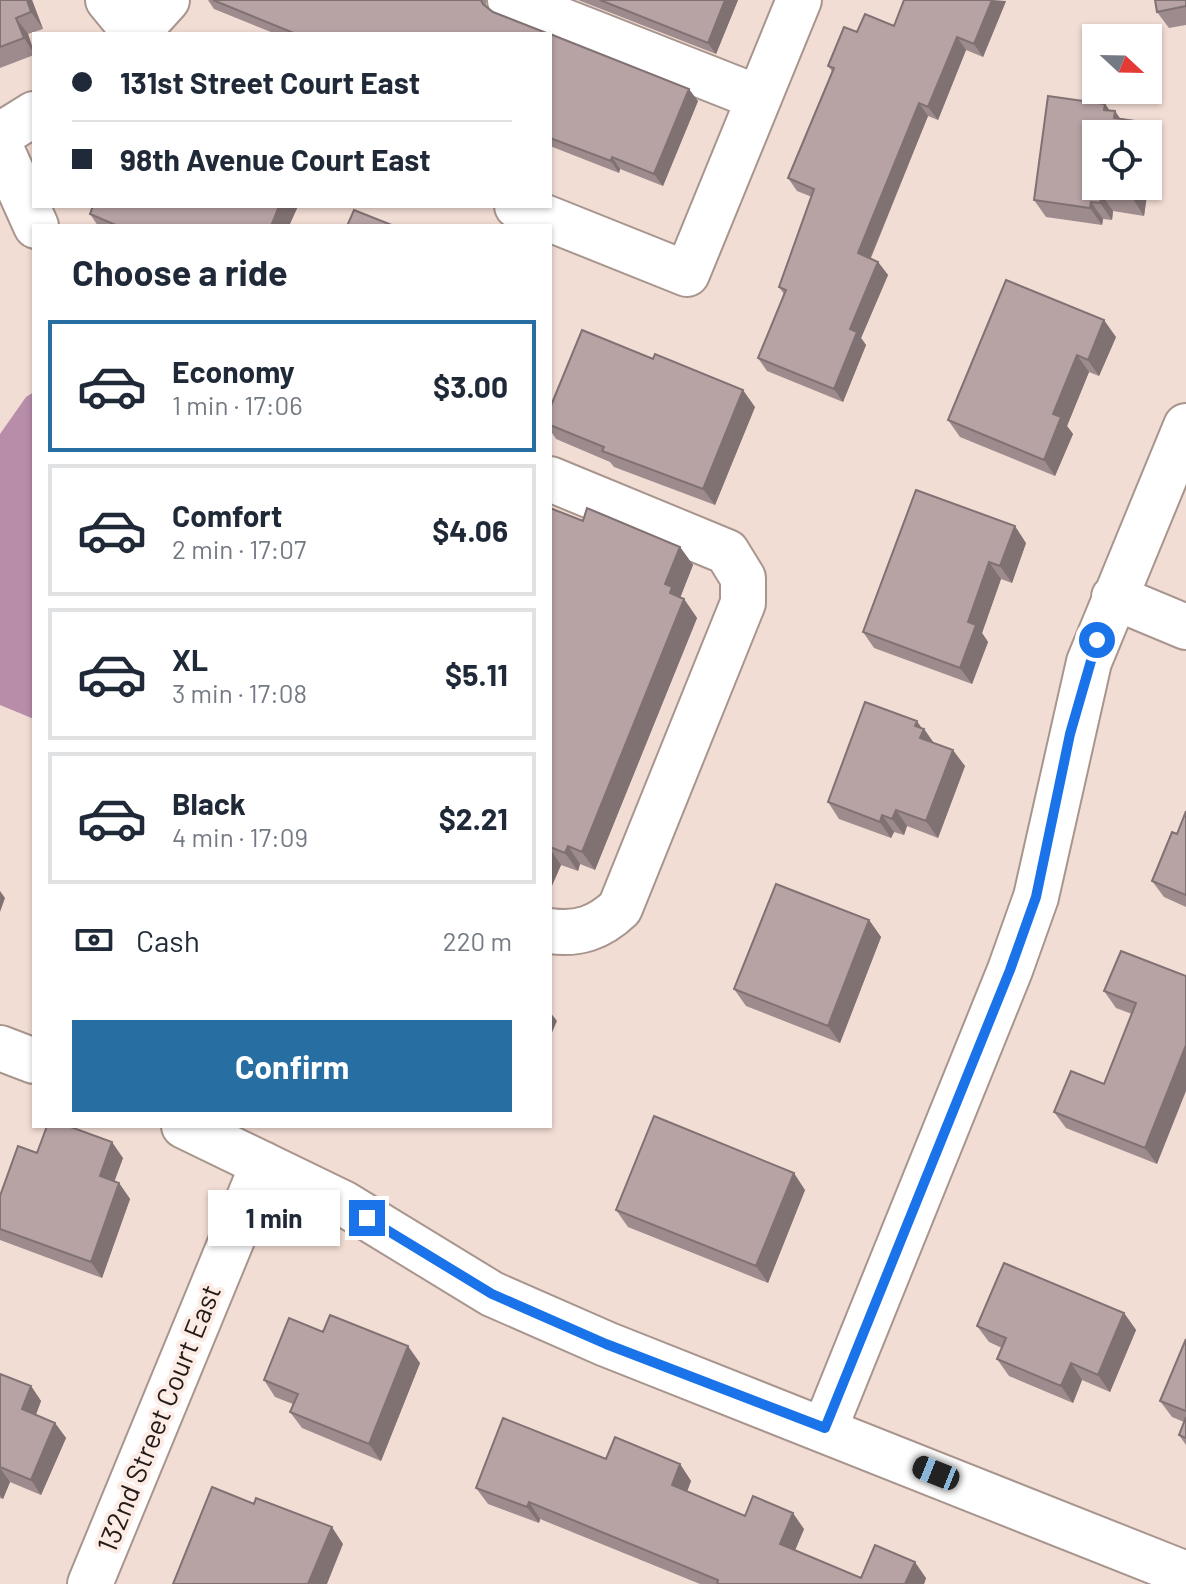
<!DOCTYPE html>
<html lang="en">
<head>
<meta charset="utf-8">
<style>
	:root { --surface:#fff; --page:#f2f2f3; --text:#1f2937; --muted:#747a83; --line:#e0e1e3; --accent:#276ea2 }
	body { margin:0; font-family:Barlow,sans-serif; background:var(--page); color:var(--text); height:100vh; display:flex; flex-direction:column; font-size:30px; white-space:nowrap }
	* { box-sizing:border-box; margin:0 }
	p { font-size:26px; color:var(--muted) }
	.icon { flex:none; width:44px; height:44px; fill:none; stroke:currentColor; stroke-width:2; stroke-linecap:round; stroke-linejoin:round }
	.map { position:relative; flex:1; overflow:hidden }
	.panel { position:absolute; left:32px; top:224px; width:520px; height:904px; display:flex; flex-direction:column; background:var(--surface); border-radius:0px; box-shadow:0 2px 6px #0004 }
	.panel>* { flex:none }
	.hud { position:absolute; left:32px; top:32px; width:520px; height:176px; border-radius:0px; box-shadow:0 2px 6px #0004; display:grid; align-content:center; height:176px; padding:0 40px; background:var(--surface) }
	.needle { width:52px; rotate:112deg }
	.controls { position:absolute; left:1082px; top:24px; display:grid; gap:16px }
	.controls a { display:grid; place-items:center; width:80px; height:80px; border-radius:0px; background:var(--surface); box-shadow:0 2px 6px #0004; font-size:40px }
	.end { position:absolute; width:36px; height:36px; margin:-18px; border:10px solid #1a73e8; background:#fff; box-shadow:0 0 0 4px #fff }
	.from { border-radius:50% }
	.bubble { position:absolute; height:56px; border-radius:0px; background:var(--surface); box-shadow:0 2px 6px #0004; font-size:26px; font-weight:700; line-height:56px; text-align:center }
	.car { position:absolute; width:24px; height:48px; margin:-24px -12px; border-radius:10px; box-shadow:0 0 6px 2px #0007; background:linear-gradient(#222 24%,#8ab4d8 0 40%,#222 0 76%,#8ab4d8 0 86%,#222 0) }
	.hud b { display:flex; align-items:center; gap:28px; height:76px; font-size:30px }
	.hud b+b { border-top:2px solid var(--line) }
	.hud i { width:20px; height:20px; background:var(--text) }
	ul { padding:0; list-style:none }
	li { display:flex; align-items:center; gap:24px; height:132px; margin:0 16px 12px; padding:0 24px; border:4px solid var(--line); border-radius:0px }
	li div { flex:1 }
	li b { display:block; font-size:30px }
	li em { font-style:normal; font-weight:700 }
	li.active { border-color:var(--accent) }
	li>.icon { width:72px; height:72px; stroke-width:1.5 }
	h2 { padding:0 40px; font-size:36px; line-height:96px }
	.pay { display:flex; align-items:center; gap:20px; height:88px; padding:0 40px; font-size:30px }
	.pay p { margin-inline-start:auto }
	.primary-button { display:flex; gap:16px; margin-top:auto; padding:16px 40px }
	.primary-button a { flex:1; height:92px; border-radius:0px; background:var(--accent); color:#fff; font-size:32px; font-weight:700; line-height:92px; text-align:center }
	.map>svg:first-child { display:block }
	.water { fill:#b88daa }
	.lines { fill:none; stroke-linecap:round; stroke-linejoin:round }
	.minor-casing { stroke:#a8958d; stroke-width:48 }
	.minor { stroke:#fff; stroke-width:44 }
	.wall { fill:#9d8b8d }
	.shaded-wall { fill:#807173 }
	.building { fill:#b7a2a4; stroke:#807173; stroke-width:2 }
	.route { stroke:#1a73e8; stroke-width:10 }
	.labels { text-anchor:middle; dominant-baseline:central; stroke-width:8; stroke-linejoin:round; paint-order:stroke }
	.street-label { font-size:28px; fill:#231b18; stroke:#fcece5 }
</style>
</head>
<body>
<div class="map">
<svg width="1186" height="1584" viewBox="0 0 1186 1584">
	<rect width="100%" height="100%" fill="#f2ddd5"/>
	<path class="water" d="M34 392V719L0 705V434L26 397Z"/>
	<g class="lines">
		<defs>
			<path id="minor" d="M108 0 136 34
				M510 0 759 98
				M136 34 167 0
				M0 135 34 114
				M0 146 36 226
				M517 206 687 274 799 0
				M550 479 727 552 743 578V603L620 908C599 928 578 935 550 931
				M1114 597 1186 627
				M0 1048 34 1061
				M184 1126 343 1203 492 1294 606 1344 1186 1574
				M825 1428 1010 970 1036 897 1089 662 1186 426
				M90 1584 263 1164"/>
		</defs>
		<use href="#minor" class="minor-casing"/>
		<use href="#minor" class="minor"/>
	</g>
	<path class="wall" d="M0 0H32L43 29 28 34 34 51V55L0 68Z
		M208 0H486V4L487 7 493 12 549 34H276L214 9Z
		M578 0H738L716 54Z
		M904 0 1006 1 983 57 966 50 938 120 928 116 871 258 878 262 888 275 861 338 866 345 843 402 767 371 758 358 784 294 779 287 812 197 797 191 788 178 832 71 828 66 857 32 894 26Z
		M1186 0V25L1169 28 1157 12Z
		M550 34 698 101 663 186 620 169 619 173 550 146Z
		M1105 104 1110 111H1115L1120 118 1143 122 1155 139 1144 216 1113 211 1112 220 1103 219 1102 225 1046 217 1034 200Z
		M93 206H298L289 226H98L90 214Z
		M1116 337 1099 376 1089 372 1067 426 1073 434 1055 476 960 437 948 420Z
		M755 407 715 505 614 467 610 462 556 439 550 430V408Z
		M550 508 583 521 680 547 693 565 680 598 684 599 697 618 595 870 580 864 578 871 561 865 550 890Z
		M1026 543 1012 583 1001 579 982 633 988 642 972 684 874 648 863 632Z
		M922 728 924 729 933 742 965 766 938 838 907 826 904 835 894 832 891 838 839 819 828 802Z
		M1186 811V907L1164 897 1152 881 1177 834Z
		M869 920 881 937 840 1043 746 1006 734 989Z
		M1186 976 1157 1164 1066 1128 1054 1112 1104 1084 1132 1014 1116 1008 1104 991Z
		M37 1153 123 1158 114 1181 119 1183 130 1199 102 1278 0 1240V1196Z
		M805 1190 768 1283 628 1227 616 1210Z
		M1124 1313 1136 1330 1110 1392 1082 1380 1073 1403 1009 1376 997 1359 1002 1348 989 1342 977 1326Z
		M323 1332 420 1363 381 1461 302 1428 290 1412 293 1404 275 1397 264 1380Z
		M1186 1339V1445L1179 1435 1184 1422 1172 1417 1160 1401Z
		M0 1374 31 1386 41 1401 36 1415 55 1423 66 1438 41 1495 10 1482 3 1499 0 1498Z
		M606 1459 680 1464 691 1481 687 1492 745 1516 804 1529 795 1550 861 1578H926L924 1584H700L540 1519 539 1523 488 1504 476 1488Z"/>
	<path class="shaded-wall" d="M27 0H32L43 29 31 12Z
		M725 0H738L716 54 708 43Z
		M992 0 1006 1 983 57 974 44Z
		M16 18 28 34 34 53 24 38Z
		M957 37 966 50 938 120 928 107Z
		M689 89 698 101 663 186 654 174Z
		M919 103 928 116 867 266 858 253Z
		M1105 104 1114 116 1115 111 1126 128 1104 110Z
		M1143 122 1155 139 1144 216 1133 199 1135 186H1148V134H1142Z
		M612 157 620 169 619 173 611 161Z
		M1102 195 1113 211 1112 220 1100 203Z
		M1091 202 1103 219 1102 225 1090 208Z
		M279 206H298L289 226H271Z
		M878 262 888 275 861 338 866 345 843 402 834 389 850 329Z
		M1104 320 1116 337 1099 376 1088 360Z
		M1077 355 1089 372 1067 426 1073 434 1055 476 1044 460 1053 414Z
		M743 390 755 407 715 505 703 489Z
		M1015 526 1026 543 1012 583 1000 566Z
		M680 547 693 565 680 598 684 599 697 618 595 870 582 852 670 593 665 584Z
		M989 562 1001 579 982 633 988 642 972 684 960 668 968 622Z
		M917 721 923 730 924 729 936 746 920 738 915 726Z
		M953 750 965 766 938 838 926 821Z
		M896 810 907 826 904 835 892 819Z
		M882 815 894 832 891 838 880 822Z
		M568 846 580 864 578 871 565 853Z
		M550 849 561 865 550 890Z
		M0 891 5 898 0 912Z
		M869 920 881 937 840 1043 828 1026Z
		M550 1012 557 1021 550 1037Z
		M1186 1045V1091L1157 1164 1145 1148Z
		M112 1142 123 1158 111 1191 100 1176Z
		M794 1173 805 1190 768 1283 756 1266Z
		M119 1183 130 1199 102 1278 91 1262Z
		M1124 1313 1136 1330 1110 1392 1098 1375Z
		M408 1346 420 1363 381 1461 369 1444Z
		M1071 1363 1082 1380 1073 1403 1061 1386Z
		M31 1386 41 1401 32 1424 22 1409Z
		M55 1423 66 1438 41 1495 31 1480Z
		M680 1464 691 1481 683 1501 672 1485Z
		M0 1468 10 1482 3 1499 0 1495Z
		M529 1502 540 1519 539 1523 527 1507Z
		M793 1513 804 1529 791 1560 780 1544Z
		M332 1527 343 1544 327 1584H308Z
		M915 1562 926 1578 924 1584H905Z"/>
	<path class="building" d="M0 0H27L31 12 16 18 24 38 0 47Z
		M213 0H481L483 4 493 12 549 34H296Z
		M600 0H725L708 43Z
		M904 0H992L974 44 957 37 928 107 919 103 858 253 878 262 850 329 857 332 834 389 758 358 786 290 779 287 814 189 788 178 834 68 828 66 844 27 857 32 865 14 894 26Z
		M1155 0H1186V6L1157 12Z
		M550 34 689 89 654 174 612 157 611 161 550 138Z
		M1048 96 1105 104 1104 110 1115 111 1114 118 1143 122 1142 134H1096V186H1135L1133 199 1102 195 1100 203 1091 202 1090 208 1034 200Z
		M93 206H279L271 226H118L90 214Z
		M354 210 394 226H347Z
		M1006 280 1104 320 1088 360 1077 355 1053 414 1061 417 1044 460 948 420Z
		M582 330 653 359 655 354 743 390 703 489 602 451 604 447 550 425V408Z
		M916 490 1015 526 1000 566 989 562 968 622 976 625 960 668 863 632Z
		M550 508 583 521 587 508 680 547 665 584 672 587 670 593 684 599 582 852 568 846 565 853 550 847Z
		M865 702 917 721 915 726 924 729 920 738 953 750 926 821 896 810 892 819 882 815 880 822 828 802Z
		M1186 811V895L1152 881 1172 832 1177 834Z
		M776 884 869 920 828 1026 734 989Z
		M1121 951 1186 976V1045L1145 1148 1054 1112 1071 1071 1104 1084 1136 1003 1104 991Z
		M654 1116 794 1173 756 1266 616 1210Z
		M47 1126H68L112 1142 100 1176 119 1183 91 1262 0 1229V1196L18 1146 37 1153Z
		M1004 1263 1124 1313 1098 1375 1071 1363 1061 1386 997 1359 1006 1338 977 1326Z
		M330 1315 408 1346 369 1444 290 1412 298 1394 264 1380 289 1318 323 1332Z
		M1186 1339V1411L1160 1401Z
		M0 1374 31 1386 22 1409 55 1423 31 1480 0 1467Z
		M1186 1417V1438L1179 1435Z
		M503 1418 606 1459 615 1437 680 1464 672 1485 745 1516 753 1496 793 1513 780 1544 861 1578 875 1545 915 1562 905 1584H717L718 1580 529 1502 527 1507 476 1488Z
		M212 1487 254 1504 256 1498 332 1527 308 1584H173Z"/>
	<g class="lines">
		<path class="route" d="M367 1218 492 1294 606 1344 825 1428 1010 970 1036 897 1070 734 1097 640"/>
	</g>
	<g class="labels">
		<g class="street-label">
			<text transform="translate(158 1418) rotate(-68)">132nd Street Court East</text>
		</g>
	</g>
</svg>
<div class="controls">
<a><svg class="needle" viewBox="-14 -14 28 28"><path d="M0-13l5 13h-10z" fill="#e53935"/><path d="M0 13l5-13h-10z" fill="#747a83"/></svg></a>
<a><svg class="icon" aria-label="locate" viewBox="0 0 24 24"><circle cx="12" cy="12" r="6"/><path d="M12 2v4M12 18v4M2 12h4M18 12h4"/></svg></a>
</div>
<i class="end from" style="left:1097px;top:640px"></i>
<i class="end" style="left:367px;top:1218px"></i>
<div class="bubble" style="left:208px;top:1190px;width:132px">1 min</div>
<i class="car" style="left:936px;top:1473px;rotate:292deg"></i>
<div class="hud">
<b><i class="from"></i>131st Street Court East</b>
<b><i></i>98th Avenue Court East</b>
</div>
<section class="panel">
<h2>Choose a ride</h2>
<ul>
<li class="active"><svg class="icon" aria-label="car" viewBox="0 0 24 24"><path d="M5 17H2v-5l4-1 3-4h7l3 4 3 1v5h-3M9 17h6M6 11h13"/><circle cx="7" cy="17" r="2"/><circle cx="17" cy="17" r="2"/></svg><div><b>Economy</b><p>1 min · 17:06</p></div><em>$3.00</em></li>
<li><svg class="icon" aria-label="car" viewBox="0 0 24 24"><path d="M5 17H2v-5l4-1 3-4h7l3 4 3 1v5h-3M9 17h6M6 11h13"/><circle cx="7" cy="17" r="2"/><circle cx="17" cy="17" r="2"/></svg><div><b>Comfort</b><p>2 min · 17:07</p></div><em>$4.06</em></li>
<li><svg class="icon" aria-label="car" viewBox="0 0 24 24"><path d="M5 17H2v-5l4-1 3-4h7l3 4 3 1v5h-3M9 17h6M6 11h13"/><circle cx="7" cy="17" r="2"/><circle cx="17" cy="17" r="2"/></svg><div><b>XL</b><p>3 min · 17:08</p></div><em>$5.11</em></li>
<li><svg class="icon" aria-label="car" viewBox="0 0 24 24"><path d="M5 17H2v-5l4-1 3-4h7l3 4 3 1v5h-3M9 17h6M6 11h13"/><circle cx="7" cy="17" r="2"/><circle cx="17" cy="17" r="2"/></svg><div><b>Black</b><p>4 min · 17:09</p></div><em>$2.21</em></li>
</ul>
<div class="pay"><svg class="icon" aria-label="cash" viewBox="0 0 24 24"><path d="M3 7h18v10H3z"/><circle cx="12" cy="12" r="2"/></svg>Cash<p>220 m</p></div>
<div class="primary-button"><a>Confirm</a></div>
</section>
</div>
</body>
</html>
